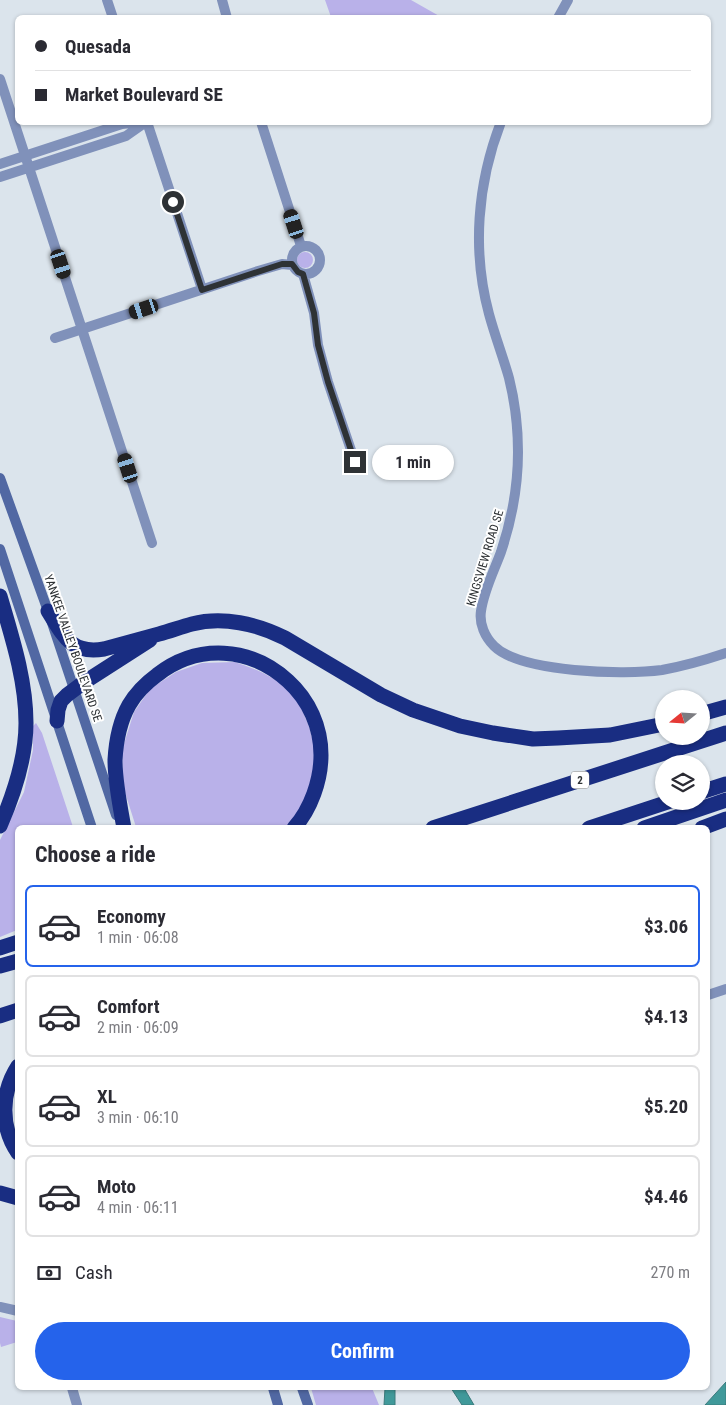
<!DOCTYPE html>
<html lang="en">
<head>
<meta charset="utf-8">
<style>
	:root { --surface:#fff; --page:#f7f7f7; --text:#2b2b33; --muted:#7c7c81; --line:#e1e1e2; --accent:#2563eb }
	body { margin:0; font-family:"Roboto Condensed",sans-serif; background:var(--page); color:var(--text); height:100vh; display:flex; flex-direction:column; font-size:19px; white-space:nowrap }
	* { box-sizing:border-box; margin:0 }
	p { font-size:16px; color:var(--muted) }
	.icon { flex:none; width:28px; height:28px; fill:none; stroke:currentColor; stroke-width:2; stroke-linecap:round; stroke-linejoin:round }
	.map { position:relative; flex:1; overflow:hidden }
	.details { position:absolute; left:15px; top:825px; width:695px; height:565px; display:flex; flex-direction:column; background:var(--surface); border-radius:8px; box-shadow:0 1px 4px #0004 }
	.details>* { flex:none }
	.banner { position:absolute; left:15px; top:15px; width:696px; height:110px; border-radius:8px; box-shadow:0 1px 4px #0004; display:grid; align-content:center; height:110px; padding:0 20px; background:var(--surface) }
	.needle { width:32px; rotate:252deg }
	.tools { position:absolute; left:655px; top:690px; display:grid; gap:10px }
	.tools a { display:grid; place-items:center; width:55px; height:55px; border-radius:50%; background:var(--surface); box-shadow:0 1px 4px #0004; font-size:25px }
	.end { position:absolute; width:22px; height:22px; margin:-11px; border:6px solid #2e3235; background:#fff; box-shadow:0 0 0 2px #fff }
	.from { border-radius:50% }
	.bubble { position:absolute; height:35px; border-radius:18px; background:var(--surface); box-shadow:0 1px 4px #0004; font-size:16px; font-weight:700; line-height:35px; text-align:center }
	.car { position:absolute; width:15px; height:30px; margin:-15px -8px; border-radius:6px; box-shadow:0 0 4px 1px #0007; background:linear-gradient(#222 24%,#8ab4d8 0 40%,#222 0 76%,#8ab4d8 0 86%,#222 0) }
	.banner b { display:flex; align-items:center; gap:18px; height:48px; font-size:19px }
	.banner b+b { border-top:1px solid var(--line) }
	.banner i { width:12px; height:12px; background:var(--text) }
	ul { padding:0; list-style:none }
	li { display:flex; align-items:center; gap:15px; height:82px; margin:0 10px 8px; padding:0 10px; border:2px solid var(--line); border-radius:8px }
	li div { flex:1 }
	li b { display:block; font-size:19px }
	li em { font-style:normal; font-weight:700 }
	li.on { border-color:var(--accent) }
	li>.icon { width:45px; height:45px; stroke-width:1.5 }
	h2 { padding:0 20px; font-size:22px; line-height:60px }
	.pay { display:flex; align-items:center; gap:12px; height:55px; padding:0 20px; font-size:19px }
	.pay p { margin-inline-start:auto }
	.primary-button { display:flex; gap:10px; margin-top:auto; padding:10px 20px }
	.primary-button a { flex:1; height:58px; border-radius:30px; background:var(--accent); color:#fff; font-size:20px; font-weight:700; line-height:58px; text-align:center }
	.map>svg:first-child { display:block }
	.green { fill:#b9b1e9 }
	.water { fill:#40999a; stroke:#3b7a7c }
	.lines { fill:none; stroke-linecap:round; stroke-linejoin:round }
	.minor { stroke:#8091ba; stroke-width:10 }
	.tertiary { stroke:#8091ba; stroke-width:10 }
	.secondary { stroke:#5168a3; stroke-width:10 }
	.motorway { stroke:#192d82; stroke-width:15 }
	.route { stroke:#2e3235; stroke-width:6 }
	.labels { text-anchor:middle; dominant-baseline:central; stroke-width:4; stroke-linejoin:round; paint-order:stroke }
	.shield { fill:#fff; stroke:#6d7072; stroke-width:1 }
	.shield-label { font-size:11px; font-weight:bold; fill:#2e3235 }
	.street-label { font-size:12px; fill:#2e3235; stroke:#fff }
</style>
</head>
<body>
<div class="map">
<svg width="726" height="1405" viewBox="0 0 726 1405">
	<rect width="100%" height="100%" fill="#dbe4ec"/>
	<path class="green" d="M325 0H411L441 17H331Z
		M297 260a8 8 0 1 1 16 0a8 8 0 1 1-16 0Z
		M235 662C253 668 272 675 286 688 297 698 303 711 308 724 323 766 314 795 286 827H136L123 786 122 750 134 712 150 689 176 672 202 663Z
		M36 723 42 733 73 827 18 828 17 930 0 937V840L24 792 33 750V726Z
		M0 1317 17 1321V1342L1 1347 0 1343Z
		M311 1388H372L379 1405H316Z"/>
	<path class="water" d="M726 1382V1404L725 1405H705Z
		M385 1388H395V1405H384Z
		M451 1388H464L474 1405H462Z"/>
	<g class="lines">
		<path class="minor" d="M107 0 113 18
			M222 0 227 18
			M558 18 568 0
			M0 79 152 543
			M147 122 202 289
			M261 122 301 246
			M501 122C477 184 472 251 489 314 495 336 503 357 509 378 515 402 518 428 518 452 518 486 512 519 501 552 494 571 484 590 481 611 479 624 485 637 494 646 521 673 625 675 662 670 684 666 705 660 726 653
			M0 164 122 124 140 122
			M0 177 126 136 146 122
			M292 260a14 14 0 1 1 28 0a14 14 0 1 1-28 0Z
			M303 274 314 313 318 345 328 382 355 462
			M55 338 258 271 282 264 292 265
			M0 1307 18 1311
			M72 1388 77 1405"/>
		<path class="tertiary" d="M708 995 726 989"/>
		<path class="secondary" d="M0 478 48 611 116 815
			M0 549 92 828
			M273 1388 278 1405
			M302 1388 308 1405"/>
		<path class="motorway" d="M0 596C12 637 26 680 26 723 26 759 14 794 0 826
			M48 611C63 635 71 655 104 649 122 644 141 639 159 634 170 631 181 627 192 624 223 616 257 624 285 638L381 695 413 710 460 726 493 733 533 739 558 738 610 735 664 724
			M701 714 726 707
			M57 721 58 710 61 701 67 695 83 683 150 640
			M701 792 726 784
			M124 828C120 806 115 782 115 760 116 742 120 721 129 705 136 693 146 683 157 675 198 643 251 647 288 681 309 700 321 727 321 755 321 780 311 809 294 828
			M433 828 726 733
			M589 828 671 801
			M644 828 726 800
			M702 828 726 819
			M0 948 18 942
			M0 966 18 961
			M0 1016 18 1010
			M18 1066C1 1092 0 1127 18 1153
			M0 1193 18 1198"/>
	</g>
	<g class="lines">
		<path class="route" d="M173 202 202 290 282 264H292L298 272 303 274 314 313 318 345 328 382 355 462"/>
	</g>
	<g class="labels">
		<rect class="shield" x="571" y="771.5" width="18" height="17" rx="4"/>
		<g class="shield-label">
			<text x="580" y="780">2</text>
		</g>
		<g class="street-label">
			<text transform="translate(485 558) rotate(-73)">KINGSVIEW ROAD SE</text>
			<text transform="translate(73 648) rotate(71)">YANKEE VALLEY BOULEVARD SE</text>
		</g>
	</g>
</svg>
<div class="tools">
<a><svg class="needle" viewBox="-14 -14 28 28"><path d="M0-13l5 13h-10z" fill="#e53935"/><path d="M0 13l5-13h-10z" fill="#7c7c81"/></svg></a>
<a><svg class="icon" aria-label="layers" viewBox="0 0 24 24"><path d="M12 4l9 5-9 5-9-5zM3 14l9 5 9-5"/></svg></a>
</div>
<i class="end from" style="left:173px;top:202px"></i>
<i class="end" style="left:355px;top:462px"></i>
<div class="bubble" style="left:372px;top:445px;width:82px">1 min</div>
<i class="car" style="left:294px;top:224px;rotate:342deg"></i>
<i class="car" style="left:61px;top:264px;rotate:162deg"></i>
<i class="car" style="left:144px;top:309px;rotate:252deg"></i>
<i class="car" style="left:128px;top:468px;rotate:342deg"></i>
<div class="banner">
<b><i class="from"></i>Quesada</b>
<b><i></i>Market Boulevard SE</b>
</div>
<section class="details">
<h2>Choose a ride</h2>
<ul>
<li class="on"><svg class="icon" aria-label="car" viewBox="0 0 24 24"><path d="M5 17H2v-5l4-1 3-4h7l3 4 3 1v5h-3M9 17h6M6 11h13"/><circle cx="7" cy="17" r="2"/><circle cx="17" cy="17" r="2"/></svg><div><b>Economy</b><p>1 min · 06:08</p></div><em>$3.06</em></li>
<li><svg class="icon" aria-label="car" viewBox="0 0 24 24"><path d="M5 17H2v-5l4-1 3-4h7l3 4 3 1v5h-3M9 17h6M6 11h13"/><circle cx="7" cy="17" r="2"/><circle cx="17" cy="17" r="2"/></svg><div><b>Comfort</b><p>2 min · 06:09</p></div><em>$4.13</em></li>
<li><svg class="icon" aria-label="car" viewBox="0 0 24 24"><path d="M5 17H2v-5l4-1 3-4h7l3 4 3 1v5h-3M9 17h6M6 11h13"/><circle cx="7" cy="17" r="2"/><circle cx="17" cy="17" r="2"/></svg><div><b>XL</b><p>3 min · 06:10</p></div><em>$5.20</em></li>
<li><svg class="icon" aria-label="car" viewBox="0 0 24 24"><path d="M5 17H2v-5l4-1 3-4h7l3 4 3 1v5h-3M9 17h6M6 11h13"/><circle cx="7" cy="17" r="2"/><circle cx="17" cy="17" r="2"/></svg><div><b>Moto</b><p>4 min · 06:11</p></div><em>$4.46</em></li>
</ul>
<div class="pay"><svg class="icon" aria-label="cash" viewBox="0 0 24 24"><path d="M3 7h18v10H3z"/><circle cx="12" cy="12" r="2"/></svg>Cash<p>270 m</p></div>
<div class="primary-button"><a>Confirm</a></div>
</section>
</div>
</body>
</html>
